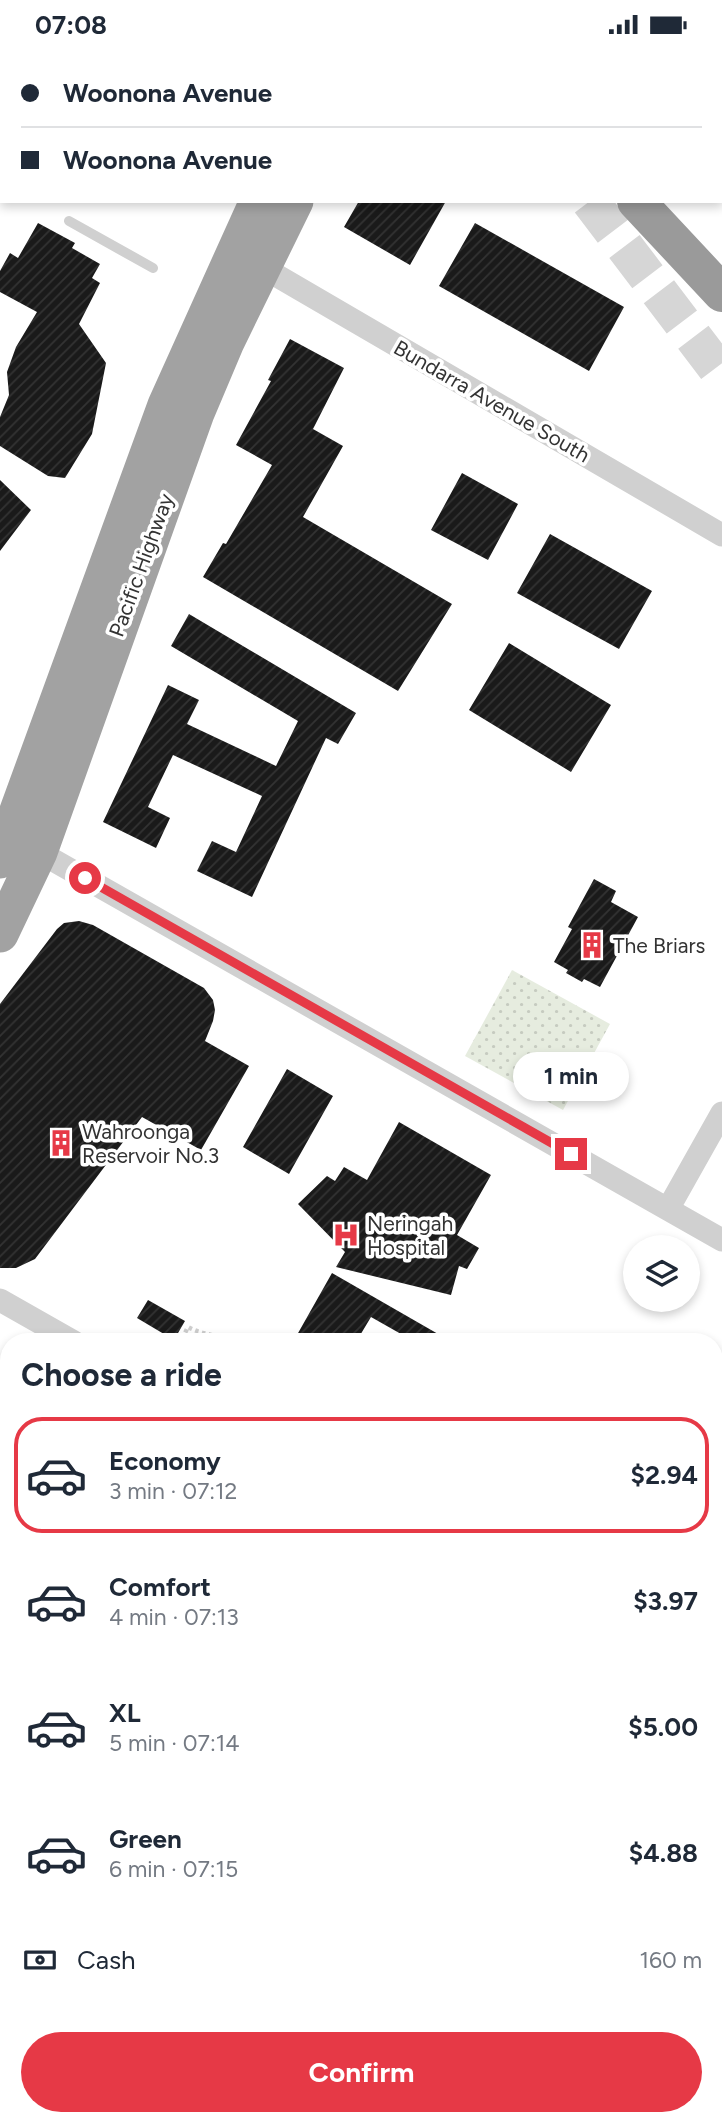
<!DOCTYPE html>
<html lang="en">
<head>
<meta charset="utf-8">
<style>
	:root { --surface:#fff; --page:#f6f6f7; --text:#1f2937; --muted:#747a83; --line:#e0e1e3; --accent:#e63946 }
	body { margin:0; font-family:Figtree,sans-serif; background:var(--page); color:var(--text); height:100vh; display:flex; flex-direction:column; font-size:26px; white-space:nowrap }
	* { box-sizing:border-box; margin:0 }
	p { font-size:23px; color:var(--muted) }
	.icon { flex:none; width:38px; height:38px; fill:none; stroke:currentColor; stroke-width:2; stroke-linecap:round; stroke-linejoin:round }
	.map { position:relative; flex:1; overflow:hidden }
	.details { position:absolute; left:0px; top:1284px; width:723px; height:793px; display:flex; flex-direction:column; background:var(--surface); border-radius:28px 28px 0 0; box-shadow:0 4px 10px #0003 }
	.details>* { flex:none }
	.banner { position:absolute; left:0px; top:0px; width:723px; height:154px; box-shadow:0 4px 10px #0003; display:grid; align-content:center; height:154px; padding:0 21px; background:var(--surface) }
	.fabs { position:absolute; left:623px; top:1186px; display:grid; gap:14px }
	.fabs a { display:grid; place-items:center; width:77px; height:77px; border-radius:50%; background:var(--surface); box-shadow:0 4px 10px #0003; font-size:35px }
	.end { position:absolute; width:32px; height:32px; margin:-16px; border:9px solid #e63946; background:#fff; box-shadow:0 0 0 4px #fff }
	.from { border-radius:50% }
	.bubble { position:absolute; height:49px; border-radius:24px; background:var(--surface); box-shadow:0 4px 10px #0003; font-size:23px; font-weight:700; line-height:49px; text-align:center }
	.banner b { display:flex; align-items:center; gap:24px; height:66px; font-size:26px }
	.banner b+b { border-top:2px solid var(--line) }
	.banner i { width:18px; height:18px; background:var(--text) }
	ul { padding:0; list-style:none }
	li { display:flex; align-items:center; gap:21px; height:116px; margin:0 14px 10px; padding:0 7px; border:4px solid transparent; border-radius:28px }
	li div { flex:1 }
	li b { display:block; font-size:26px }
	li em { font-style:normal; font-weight:700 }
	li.selected { border-color:var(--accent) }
	li>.icon { width:63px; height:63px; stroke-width:1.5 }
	h2 { padding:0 21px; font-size:32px; line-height:84px }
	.pay { display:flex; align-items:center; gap:18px; height:77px; padding:0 21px; font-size:26px }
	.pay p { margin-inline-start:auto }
	.primary-button { display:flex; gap:14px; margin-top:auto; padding:14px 21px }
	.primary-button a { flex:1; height:80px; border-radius:42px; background:var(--accent); color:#fff; font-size:28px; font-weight:700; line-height:80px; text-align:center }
	.status { display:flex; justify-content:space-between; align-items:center; height:49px; padding:0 35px; background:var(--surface); direction:ltr }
	.status svg { height:19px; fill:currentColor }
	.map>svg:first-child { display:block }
	.grass { fill:url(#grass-dots) }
	.building { fill:url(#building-hatch) }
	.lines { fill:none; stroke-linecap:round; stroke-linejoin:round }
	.motorway-tunnel { stroke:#d6d6d6; stroke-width:38; stroke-dasharray:38 19; stroke-linecap:butt }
	.path { stroke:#cdcdcd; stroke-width:4.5; stroke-dasharray:3.5 3.5; stroke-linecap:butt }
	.service { stroke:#d0d0d0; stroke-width:10 }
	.minor { stroke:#d0d0d0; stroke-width:23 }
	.tertiary { stroke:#d0d0d0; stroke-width:28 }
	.trunk { stroke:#a2a2a2; stroke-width:37 }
	.motorway { stroke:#9a9a9a; stroke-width:38 }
	.rail-casing { stroke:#888; stroke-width:8 }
	.rail { stroke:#fff; stroke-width:5; stroke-dasharray:16; stroke-linecap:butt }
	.route { stroke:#e63946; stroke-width:9 }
	.labels { text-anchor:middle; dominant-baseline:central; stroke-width:7; stroke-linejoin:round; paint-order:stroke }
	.street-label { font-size:21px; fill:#333; stroke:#fff }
	.poi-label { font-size:21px; fill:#333; stroke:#fff; text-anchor:start }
</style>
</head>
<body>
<div class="status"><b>07:08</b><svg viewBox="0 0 49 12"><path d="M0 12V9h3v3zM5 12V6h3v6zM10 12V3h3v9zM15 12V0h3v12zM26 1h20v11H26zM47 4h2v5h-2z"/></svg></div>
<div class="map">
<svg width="722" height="2077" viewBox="0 0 722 2077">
	<defs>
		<pattern id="grass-dots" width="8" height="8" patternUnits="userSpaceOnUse" patternTransform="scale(1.75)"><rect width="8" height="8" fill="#e6ecdf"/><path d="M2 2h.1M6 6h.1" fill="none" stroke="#c6cbc0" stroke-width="1.8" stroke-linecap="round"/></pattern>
		<pattern id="building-hatch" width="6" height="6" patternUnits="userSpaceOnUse" patternTransform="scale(1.75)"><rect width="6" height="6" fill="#1a1a1a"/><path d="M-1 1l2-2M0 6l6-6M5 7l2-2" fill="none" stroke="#333"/></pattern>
	</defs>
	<rect width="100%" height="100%" fill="#fff"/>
	<path class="grass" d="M512 921 610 975 563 1061 465 1007Z
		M9 1938V1981L0 1984V1941Z
		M362 2068H531L546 2077H340Z"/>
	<path class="building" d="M359 152H446L410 216 344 178Z
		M38 174 75 194 72 199 100 215 92 229 100 234 79 275 106 314 92 385 65 429 48 427 0 397V368L9 346 7 323 16 298 37 263 0 243V222L10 204 18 209Z
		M475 174 624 258 589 322 439 237Z
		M290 290 344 319 313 380 343 397 303 468 452 555 398 642 203 528 223 494 226 495 272 416 236 396 271 332 268 331Z
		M462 424 518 455 488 511 431 481Z
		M0 431 31 461 0 502Z
		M550 485 652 542 619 600 517 544Z
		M189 565 356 664 338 695 326 689 252 848 197 822 212 792 236 803 262 747 173 706 148 758 170 769 156 799 103 773 168 636 199 651 187 675 276 717 298 672 171 597Z
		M509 594 611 656 571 723 469 661Z
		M594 830 616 842 611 853 638 868 600 938 584 930 582 933 566 924 568 921 554 913 572 880 568 878Z
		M79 872 93 876 204 939 213 951 215 961 213 972 205 992 249 1017 201 1101 142 1068 35 1210 16 1219H0V955L57 880 64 874Z
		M287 1020 333 1047 289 1125 243 1098Z
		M399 1073 491 1126 457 1186 479 1199 467 1220 459 1217 451 1246 336 1218 345 1203 298 1155 327 1127 335 1132 344 1118 367 1131Z
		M332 1224 452 1293H397L401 1285 371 1268 356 1293H293Z
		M148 1251 185 1272 174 1291 137 1269Z"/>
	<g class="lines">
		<path class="motorway-tunnel" d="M622 0 624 2
			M721 112 722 113
			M590 152 722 326"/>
		<path class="path" d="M188 1293 182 1290 188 1278C202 1286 217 1285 230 1293
			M194 1293 199 1284
			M0 1932 9 1936
			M0 1965 9 1963
			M188 2077 211 2068
			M466 2077 468 2068"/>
		<path class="service" d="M69 172 153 219
			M0 1894 9 1880"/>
		<path class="minor" d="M154 0 158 2
			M262 218 722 486
			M39 803 722 1191
			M668 1160 722 1064
			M0 1251 74 1293
			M714 1585 722 1584
			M0 1728 9 1733
			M714 1896 718 1910 722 1912
			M600 2068 615 2077"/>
		<path class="tertiary" d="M714 1890 722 1886
			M278 2077 298 2068"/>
		<path class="trunk" d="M332 2V0
			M0 811 166 356 258 152
			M0 885 39 803 196 364 226 293 295 152"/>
		<path class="motorway" d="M489 0 491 2
			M600 0 601 2
			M661 0 663 2
			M384 2 386 0
			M721 68 722 69
			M721 133 722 134
			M636 152 722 244"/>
		<defs>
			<path id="rail" d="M714 1759 722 1755
				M714 1773 722 1769
				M0 2036 9 2032
				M29 2077 51 2068"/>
		</defs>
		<use href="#rail" class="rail-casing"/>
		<use href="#rail" class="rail"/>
	</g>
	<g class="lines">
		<path class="route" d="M85 829 571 1105"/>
	</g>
	<defs>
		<symbol id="building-bare" viewBox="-9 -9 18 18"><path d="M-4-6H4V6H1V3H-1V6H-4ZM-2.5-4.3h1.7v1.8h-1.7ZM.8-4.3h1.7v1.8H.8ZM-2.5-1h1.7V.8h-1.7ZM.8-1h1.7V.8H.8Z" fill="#e63946" stroke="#fff" stroke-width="2.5" paint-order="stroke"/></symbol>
		<symbol id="hospital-bare" viewBox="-9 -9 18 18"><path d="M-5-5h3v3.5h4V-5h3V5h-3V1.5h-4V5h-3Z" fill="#e63946" stroke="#fff" stroke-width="2.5" paint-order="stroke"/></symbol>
	</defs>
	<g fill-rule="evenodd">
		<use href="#building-bare" x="573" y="877" width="38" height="38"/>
		<use href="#building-bare" x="42" y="1075" width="38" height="38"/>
		<use href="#hospital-bare" x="327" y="1167" width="38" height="38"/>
	</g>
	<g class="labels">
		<g class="street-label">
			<text transform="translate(492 352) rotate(30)">Bundarra Avenue South</text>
			<text transform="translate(141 516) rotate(-70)">Pacific Highway</text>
		</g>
		<g class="poi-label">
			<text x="613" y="896">The Briars</text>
			<text x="82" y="1082">Wahroonga<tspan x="82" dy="24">Reservoir No.3</tspan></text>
			<text x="367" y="1174">Neringah<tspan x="367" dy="24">Hospital</tspan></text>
		</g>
	</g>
</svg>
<div class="fabs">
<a><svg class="icon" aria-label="layers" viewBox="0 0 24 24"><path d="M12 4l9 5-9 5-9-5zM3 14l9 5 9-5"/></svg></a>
</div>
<i class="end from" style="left:85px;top:829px"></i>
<i class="end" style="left:571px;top:1105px"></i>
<div class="bubble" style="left:513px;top:1003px;width:116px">1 min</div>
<div class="banner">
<b><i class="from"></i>Woonona Avenue</b>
<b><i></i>Woonona Avenue</b>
</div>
<section class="details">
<h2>Choose a ride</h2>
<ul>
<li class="selected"><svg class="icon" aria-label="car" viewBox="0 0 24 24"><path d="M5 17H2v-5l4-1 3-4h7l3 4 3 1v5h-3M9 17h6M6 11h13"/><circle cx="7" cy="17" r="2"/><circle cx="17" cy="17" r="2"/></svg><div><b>Economy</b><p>3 min · 07:12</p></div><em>$2.94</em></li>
<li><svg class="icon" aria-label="car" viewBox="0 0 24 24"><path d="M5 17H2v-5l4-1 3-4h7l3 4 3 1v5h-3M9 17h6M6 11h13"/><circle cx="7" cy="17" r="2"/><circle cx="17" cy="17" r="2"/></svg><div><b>Comfort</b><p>4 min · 07:13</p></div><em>$3.97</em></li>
<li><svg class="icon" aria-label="car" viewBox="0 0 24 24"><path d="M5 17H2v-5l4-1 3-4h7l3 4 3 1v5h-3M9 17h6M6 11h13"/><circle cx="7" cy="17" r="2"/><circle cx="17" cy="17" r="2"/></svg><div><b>XL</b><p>5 min · 07:14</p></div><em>$5.00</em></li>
<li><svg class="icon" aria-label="car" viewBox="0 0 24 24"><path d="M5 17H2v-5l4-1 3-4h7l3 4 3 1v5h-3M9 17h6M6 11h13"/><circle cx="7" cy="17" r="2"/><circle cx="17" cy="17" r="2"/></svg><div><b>Green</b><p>6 min · 07:15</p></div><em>$4.88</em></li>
</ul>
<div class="pay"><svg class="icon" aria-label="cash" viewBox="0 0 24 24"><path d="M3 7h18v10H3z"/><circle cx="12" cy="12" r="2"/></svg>Cash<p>160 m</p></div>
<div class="primary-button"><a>Confirm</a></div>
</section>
</div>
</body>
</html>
